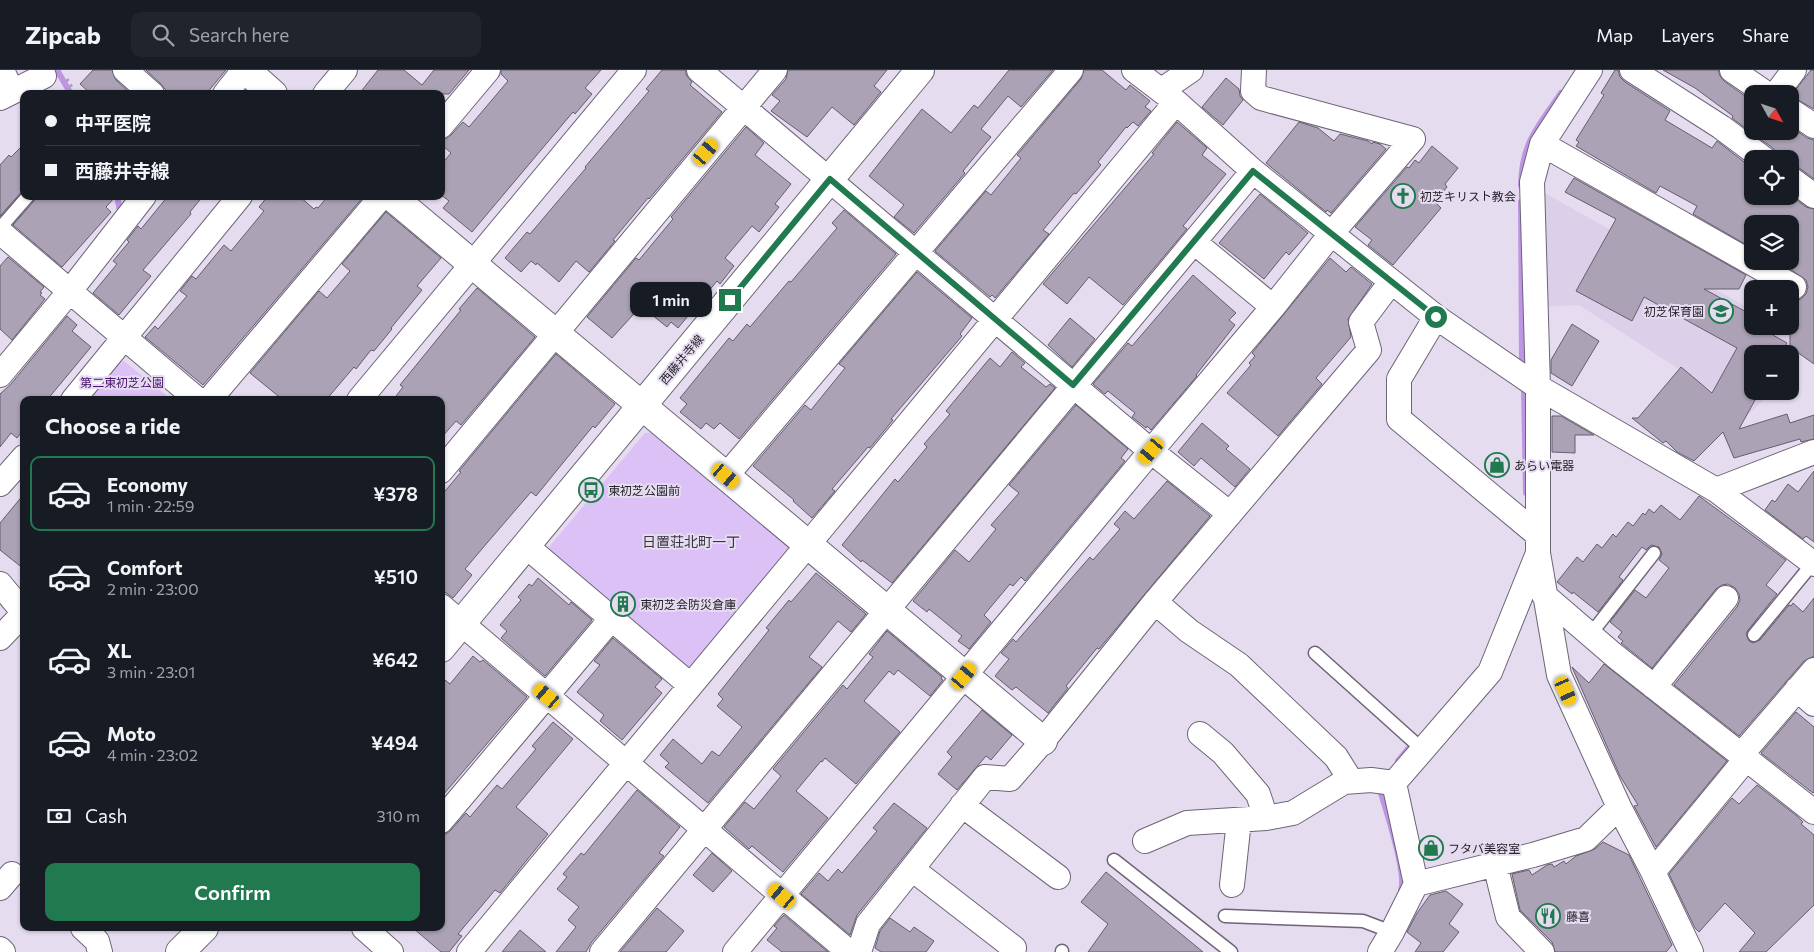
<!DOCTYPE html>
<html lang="en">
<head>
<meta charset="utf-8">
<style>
	:root { --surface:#171b24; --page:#20242c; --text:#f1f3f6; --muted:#9ea1a6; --line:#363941; --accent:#217a4f }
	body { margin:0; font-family:Commissioner,"Noto Sans JP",sans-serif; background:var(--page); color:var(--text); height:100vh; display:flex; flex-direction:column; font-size:19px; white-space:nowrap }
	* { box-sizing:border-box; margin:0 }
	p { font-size:16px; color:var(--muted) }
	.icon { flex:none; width:28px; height:28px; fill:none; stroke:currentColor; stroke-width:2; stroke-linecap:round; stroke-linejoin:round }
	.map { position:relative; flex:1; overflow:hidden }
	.sheet { position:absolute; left:20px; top:326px; width:425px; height:535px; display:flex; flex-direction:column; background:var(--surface); border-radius:10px; box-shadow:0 1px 4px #0004 }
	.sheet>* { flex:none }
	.banner { position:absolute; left:20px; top:20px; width:425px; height:110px; border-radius:10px; box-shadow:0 1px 4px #0004; display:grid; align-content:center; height:110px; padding:0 25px; background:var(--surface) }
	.needle { width:32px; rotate:130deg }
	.controls { position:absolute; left:1744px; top:15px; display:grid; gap:10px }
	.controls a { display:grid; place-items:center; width:55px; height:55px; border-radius:10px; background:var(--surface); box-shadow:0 1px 4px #0004; font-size:25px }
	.end { position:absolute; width:22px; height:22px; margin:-11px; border:6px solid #217a4f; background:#fff; box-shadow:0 0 0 2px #fff }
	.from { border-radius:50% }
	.bubble { position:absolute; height:35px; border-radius:10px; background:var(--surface); box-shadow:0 1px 4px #0004; font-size:16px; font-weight:600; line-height:35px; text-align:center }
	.car { position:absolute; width:15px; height:30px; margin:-15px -8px; border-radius:6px; box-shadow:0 0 4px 1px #0007; background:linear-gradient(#f5c518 24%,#345 0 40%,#f5c518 0 76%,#345 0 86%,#f5c518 0) }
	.banner b { display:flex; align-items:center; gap:18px; height:48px; font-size:19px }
	.banner b+b { border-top:1px solid var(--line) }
	.banner i { width:12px; height:12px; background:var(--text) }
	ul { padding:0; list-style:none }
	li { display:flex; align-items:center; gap:15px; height:75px; margin:0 10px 8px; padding:0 15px; border:2px solid transparent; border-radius:10px }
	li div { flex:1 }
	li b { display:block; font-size:19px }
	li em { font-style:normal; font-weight:600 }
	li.current { border-color:var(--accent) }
	li>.icon { width:45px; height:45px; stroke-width:1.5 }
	h2 { padding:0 25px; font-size:22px; line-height:60px }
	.pay { display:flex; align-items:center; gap:12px; height:55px; padding:0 25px; font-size:19px }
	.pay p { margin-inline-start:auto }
	.primary-button { display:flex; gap:10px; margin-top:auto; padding:10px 25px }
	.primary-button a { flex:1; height:58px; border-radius:10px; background:var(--accent); color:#fff; font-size:20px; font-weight:600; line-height:58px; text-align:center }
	header { display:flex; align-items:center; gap:30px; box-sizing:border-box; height:70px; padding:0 25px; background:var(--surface); border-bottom:1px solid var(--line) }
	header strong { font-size:24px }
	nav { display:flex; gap:28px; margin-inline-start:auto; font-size:18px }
	.search { width:350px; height:45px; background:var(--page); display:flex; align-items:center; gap:12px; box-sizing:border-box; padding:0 18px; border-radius:10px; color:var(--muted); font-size:19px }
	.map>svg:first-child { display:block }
	.built { fill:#dccfea }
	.green { fill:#dcc1f6 }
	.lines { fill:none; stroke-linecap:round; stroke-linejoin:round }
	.stream { stroke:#be95e3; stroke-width:6 }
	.building { fill:#aba2b5; stroke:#665d6f }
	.lane-casing { stroke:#6d6476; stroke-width:15 }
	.street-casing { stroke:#6d6476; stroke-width:26 }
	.secondary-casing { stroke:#6d6476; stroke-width:30 }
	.path { stroke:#a59ead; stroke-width:3; stroke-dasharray:2.5 4; stroke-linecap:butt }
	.lane { stroke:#fff; stroke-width:12 }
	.street { stroke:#fff; stroke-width:24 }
	.secondary { stroke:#fff; stroke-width:28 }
	.route { stroke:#217a4f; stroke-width:6 }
	.labels { text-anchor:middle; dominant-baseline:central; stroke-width:4; stroke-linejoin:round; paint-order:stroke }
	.poi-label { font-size:12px; fill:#26222a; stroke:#e6dcf0; text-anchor:start }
	.street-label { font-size:12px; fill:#26222a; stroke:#e6dcf0 }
	.park-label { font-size:12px; fill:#49106d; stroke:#e6dcf0 }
	.neighbourhood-label { font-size:14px; fill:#3c3443; stroke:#e6dcf0 }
</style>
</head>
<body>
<header>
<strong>Zipcab</strong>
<div class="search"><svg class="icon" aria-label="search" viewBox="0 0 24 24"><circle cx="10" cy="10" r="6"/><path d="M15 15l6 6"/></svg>Search here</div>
<nav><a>Map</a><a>Layers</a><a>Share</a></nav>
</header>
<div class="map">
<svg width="1814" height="882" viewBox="0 0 1814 882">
	<rect width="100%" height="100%" fill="#e6dcf0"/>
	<path class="built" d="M1545 123 1752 240V256H1782L1804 269 1790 292V284H1752V321H1772L1770 324 1749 344 1579 235 1543 237Z"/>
	<path class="green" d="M124 291 172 330H85L117 292Z
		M657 362 788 472 790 484 692 600 685 601 552 488 549 477 645 363Z"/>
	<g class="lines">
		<path class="stream" d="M57 0 71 24
			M1521 115C1522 72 1538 57 1561 23
			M117 126 120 141
			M1521 132 1522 293
			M1524 316 1526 423
			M1398 691 1408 679
			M1380 720C1386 739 1407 804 1401 820"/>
	</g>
	<path class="building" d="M93 0H112L116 10 131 24H91L80 14Z
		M146 0H226L206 24H169L161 14Z
		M378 0H404L422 15 434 0H469L449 24H359Z
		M501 0H601L585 18 592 24 575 44 573 42 472 162 443 138 449 131 441 125V95L451 83 441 74V69H446L451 65 463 52 469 57 508 11 501 4Z
		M662 0H686V5L692 12 690 15 722 42 649 129 648 128 613 170 615 171 589 202 576 191 559 212 537 193 536 195 531 191 521 202 505 188 527 162 530 164 586 98 585 97 649 21 646 19Z
		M788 0H887L874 16 881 22 854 55 832 37 807 67 771 41 780 31 772 25 786 9Z
		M1009 0H1053L1021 37 1008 26 981 59 991 67 963 101 965 103 914 163 894 147 904 135 869 106 922 39 951 63 974 35 978 38Z
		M1084 0H1102L1126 20 1130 15 1150 31 1145 37 1151 41 1138 56 1133 52 1127 58 1126 57 1098 92 1101 95 1076 124 1074 123 1043 160 1049 164 995 228 992 225 990 227 935 181 986 121 991 125 1021 88 1017 85 1081 9Z
		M1615 0H1618L1620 7 1625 12 1670 41 1665 50 1712 78 1717 71 1752 98V126L1790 125 1806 137 1814 139V294L1790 277V230L1795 231 1801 229 1806 224 1808 217 1806 210 1790 199V154H1752V178L1693 144 1697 136 1660 116 1656 123 1576 76 1579 72 1576 70 1604 25 1601 23Z
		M1663 0H1718L1720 6 1724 11 1752 31V63L1732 48 1733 46 1695 18Z
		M1811 0H1814V39L1791 26Z
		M1226 8 1239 19 1240 26 1243 30 1223 55 1202 37Z
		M1177 52 1207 78 1202 85 1226 104 1183 156 1187 159 1123 235 1089 207 1067 234 1043 214 1154 84 1152 83Z
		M1299 52 1318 58 1334 71 1340 64 1368 71 1372 74 1373 72 1380 74 1386 79 1331 143 1327 140 1326 142 1266 93Z
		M746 57 764 73 755 85 791 114 775 134 779 137 759 162 752 156 725 188 734 196 720 214 717 211 678 258 671 252 667 257 641 236 612 268 587 247 636 188 639 190 673 149 671 147Z
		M1765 61H1797L1807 68 1814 70V109L1798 97 1790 95V89H1777L1776 83 1773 78 1760 69Z
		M24 74V119L0 146V95L9 85 11 87Z
		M1432 76 1458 98 1445 114 1447 117 1435 132 1441 138 1393 195 1368 175 1372 170 1355 157 1407 97 1409 98 1415 90 1419 93Z
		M1574 108 1746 205 1739 219H1704L1752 245V256H1757L1787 273 1781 284H1752V313L1748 321H1760L1739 359 1787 344 1790 353 1814 345V369L1801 372 1800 369 1734 388 1723 362 1694 391 1677 382 1666 371 1663 373 1632 348H1638L1681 297 1712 323 1737 278 1644 227 1632 251 1576 221 1616 149 1565 122Z
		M1260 124 1308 163 1289 185 1286 182 1264 209 1219 173Z
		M36 126H116L106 137 111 142 62 197 13 155 34 131Z
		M168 126H203L190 142 191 144 143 200 151 206 119 245 93 223 117 194 113 191 129 172 127 170 138 156 141 159Z
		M268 126H299L314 139 316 137 318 138 328 126H364L203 315 145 267 155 256 158 259 187 226 180 221 192 206 196 209 224 175 231 181 264 141 259 137Z
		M844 140 896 184 739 369 720 353 714 359 706 353 701 359 680 342 687 334 680 328 729 268 733 271 747 254 750 257 789 211 791 212 837 158 832 153Z
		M386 142 441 188 417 216 422 220 391 258 392 259 374 281 371 280 356 299 354 297 326 330H283L250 303 319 221 327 228 350 201 342 194Z
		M8 187 44 217 40 222 42 223 40 225 45 229 12 270 0 259V196Z
		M1330 188 1346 202 1351 197 1372 214 1348 249 1351 267 1316 308 1322 314 1278 366 1227 323 1251 295 1249 293 1255 286 1252 283Z
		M917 202 972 248 960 264 962 266 891 349 893 350 870 378 868 377 832 419 835 421 812 448 793 431 794 430 753 396 805 335 811 340 845 298 839 294Z
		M1193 205 1236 243 1229 250 1235 255 1196 305 1197 306 1151 360 1147 356 1146 358 1132 347 1135 343 1108 321 1105 324 1093 314 1128 273 1132 276Z
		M477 218 535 267 461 355 456 351 441 368V330H393L403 317 400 315 461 240 459 239Z
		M67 246 77 255 72 261 91 277 47 330H24V359L17 368 11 363 0 377V324L11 314Z
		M1070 248 1095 269 1072 297 1048 275Z
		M1572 254 1599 271 1572 316 1551 303V290Z
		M1012 282 1025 293 1021 297 1046 317 1050 314 1055 318 892 513 862 490 861 492 842 475 895 409 898 412 927 377 924 374 950 344 946 341 990 288 1000 297Z
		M556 284 615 334 595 358 593 356 536 426 531 422 487 473 465 499 472 505 453 528 441 519V426L461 402 459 401Z
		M1076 335 1128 379 1121 388 1125 391 1025 511 1021 507 1013 516 1010 514 984 545 991 552 969 579 958 571 962 566 929 539 927 542 913 531 955 480 969 492 996 459 991 455 1019 423 1009 415Z
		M1552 346H1561L1594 365H1575V383L1552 382Z
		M1202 353 1229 376 1226 379 1250 399 1235 417 1201 388 1194 396 1178 382Z
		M1814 401V472L1806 466 1803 469 1765 440 1772 430 1775 432 1788 414 1798 422Z
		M1167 411 1210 446 1099 579 1097 578 1066 616 1068 618 1048 643 1016 617 1012 620 995 606 1009 589 1001 583 1013 569 1016 572 1090 487 1093 490 1120 459 1114 454 1125 441 1134 449Z
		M24 424V499L0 480V453Z
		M1699 426 1786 490 1766 515 1777 524 1748 560 1746 564 1749 571 1753 573 1760 570 1789 535 1791 536 1793 533 1803 542 1814 528V586L1804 591 1739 666 1674 615 1737 537 1740 530 1739 524 1735 518 1728 514 1722 515 1716 519 1652 598 1621 573 1623 571 1618 567 1622 562 1610 552 1635 520 1646 528 1669 498 1659 490 1662 484 1659 477 1651 475 1646 480 1642 477 1619 507 1623 510 1598 542 1573 522 1572 524 1557 512 1577 487 1583 492 1597 474 1602 478 1613 464 1616 467 1628 452 1633 456 1643 443 1645 445 1649 439 1654 443 1661 435 1680 450Z
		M816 503 866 544 851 562 838 551 809 587 822 597 708 733 665 697 669 693 660 685 673 669 702 694 712 681 719 686 742 657 717 636 723 629 718 624 769 560 766 558 789 530 791 532Z
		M538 508 569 535 571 532 592 550 545 606 501 568 507 561 500 555 521 530 518 527 529 514 532 516Z
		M887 561 942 607 941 609 943 610 930 626 898 600 894 605 889 601 864 631 900 662 856 714 825 688 822 692 821 691 796 721 828 748 783 802 752 776 749 779 724 757 745 732 754 739 781 706 773 699 843 615 847 619 873 587 869 584Z
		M613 568 662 609 655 617 662 623 622 670 600 651 604 645 577 622 600 595 594 591Z
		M473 586 480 592 483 590 527 627 443 725 444 726 441 729V607L450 614Z
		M1604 594 1727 691 1656 777 1634 736 1638 735 1620 706 1572 597 1589 613Z
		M982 640 1012 665 991 690 986 686 957 720 938 704 952 687 947 682Z
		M1796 642 1814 657V722L1813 723 1761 683Z
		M553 652 573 669 516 737 548 764 500 823 495 820 458 864 462 866 449 882H441L413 858H441V764H446L451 760 466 743 470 747 497 715 502 719 536 679 532 676Z
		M1757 715 1797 746 1803 752 1801 754 1814 765V835L1766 882H1739L1755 863 1725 833 1699 862 1695 858 1669 804 1732 728 1739 734Z
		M637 720 680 757 659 783 664 786 591 873 586 882H556L576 857 568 850 579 837 557 819 567 807 563 804 581 783 584 785Z
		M894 733 927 758 857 845 850 865 801 824 819 803 828 811 838 799 842 803 877 761 873 758Z
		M1603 772 1629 785 1672 875 1666 882H1555L1552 872 1520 840 1512 804 1529 800 1532 805 1547 795 1552 794 1554 797 1564 791 1566 794 1576 786 1595 779Z
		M712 783 732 801 713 822 693 805Z
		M1106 802 1203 882H1088L1108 854 1081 832Z
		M1446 821 1463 834 1449 854 1459 862 1443 882H1415L1421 873 1407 862 1417 843 1430 825Z
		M657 838 684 861 666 882H620Z
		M784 845 828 882H782L767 870 777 858 774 856Z
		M890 848 910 862 914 857 934 871 926 882H881L875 878 880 861Z
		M520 860 546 882H502Z"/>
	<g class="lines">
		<defs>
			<path id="lane" d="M0 158 28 126
				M1590 565 1654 483
				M1754 565 1813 493
				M1315 583 1423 680
				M1114 790 1231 882
				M1225 846 1363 851 1392 862
				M1062 882V881"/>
			<path id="street" d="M2 0 12 22
				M125 0 152 24
				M699 0 1151 381 1230 444
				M1134 0 1176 32 1253 101 1436 247 1538 317 1716 420 1814 494
				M1254 0 1253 21 1261 28 1413 69 1331 164 1273 237
				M1590 0 1542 74 1532 112 1538 317V483L1559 605 1619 737 1653 802 1691 882
				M1632 0 1721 57 1764 89
				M1732 0 1767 24
				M1162 20 1191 0
				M225 24 244 0
				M325 24 345 0
				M1776 24 1794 0
				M0 28 44 6
				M1790 40 1814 56
				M441 56 488 0
				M1542 74 1794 217
				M1790 108 1814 126
				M0 162 198 330
				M1436 247 1399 309V349L1538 465
				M0 305 70 221 144 126
				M73 330 240 126
				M209 330 382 126
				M359 330 634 0
				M441 401 775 0
				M726 406 1071 0
				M0 414 24 387
				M1716 420 1814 382
				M526 476 690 615
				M0 514 24 543 0 568
				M1544 525 1615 586 1814 742
				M1155 532 1189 561 1239 595 1336 687 1351 711
				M441 536 849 882
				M1654 617 1726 528
				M1797 619 1814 634
				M1200 664 1223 683 1258 724 1266 748
				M1741 685 1814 600
				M962 735 1058 807
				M441 751 612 548
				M1145 771 1187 753 1266 748 1293 743 1344 712 1371 710 1394 713
				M1495 794 1508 847 1542 882
				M912 799 1014 878
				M1653 802 1746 689
				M1416 814 1533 785 1586 769 1619 737
				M1232 815 1239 750
				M0 818 12 804
				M83 858 97 871 100 882
				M364 858 391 882
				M0 879 3 882
				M469 882C703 597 942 317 1176 32
				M602 882 1253 101
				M735 882 1151 381 1273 237 1194 172
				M859 882 868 854 985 707 1010 709 1043 671 1155 532 1369 280 1361 252 1391 212
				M1380 882 1392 862 1416 814 1394 713 1490 602 1538 483"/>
			<path id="secondary" d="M246 0 273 24
				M391 126 1043 671
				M441 578 920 0
				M180 882 204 858"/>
		</defs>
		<use href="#lane" class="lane-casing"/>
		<use href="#street" class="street-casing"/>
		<use href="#secondary" class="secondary-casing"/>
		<path class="path" d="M67 9 76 24"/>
		<use href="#lane" class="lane"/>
		<use href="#street" class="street"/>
		<use href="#secondary" class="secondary"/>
	</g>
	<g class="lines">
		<path class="route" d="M730 230 830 109 1073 315 1253 101 1436 247"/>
	</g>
	<defs>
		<symbol id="church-ring" viewBox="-11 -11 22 22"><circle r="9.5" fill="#e6dcf0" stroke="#217a4f" stroke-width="1.5"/><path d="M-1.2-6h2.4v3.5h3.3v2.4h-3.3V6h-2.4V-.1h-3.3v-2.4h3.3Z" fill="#217a4f"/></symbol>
		<symbol id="school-ring" viewBox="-11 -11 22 22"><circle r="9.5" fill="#e6dcf0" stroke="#217a4f" stroke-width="1.5"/><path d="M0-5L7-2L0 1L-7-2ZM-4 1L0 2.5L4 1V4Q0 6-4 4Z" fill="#217a4f"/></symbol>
		<symbol id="shop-ring" viewBox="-11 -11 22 22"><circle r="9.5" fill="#e6dcf0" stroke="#217a4f" stroke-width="1.5"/><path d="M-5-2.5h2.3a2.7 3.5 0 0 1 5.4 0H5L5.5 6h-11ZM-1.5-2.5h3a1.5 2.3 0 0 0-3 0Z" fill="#217a4f"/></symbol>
		<symbol id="bus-ring" viewBox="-11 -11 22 22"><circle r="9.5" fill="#e6dcf0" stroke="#217a4f" stroke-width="1.5"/><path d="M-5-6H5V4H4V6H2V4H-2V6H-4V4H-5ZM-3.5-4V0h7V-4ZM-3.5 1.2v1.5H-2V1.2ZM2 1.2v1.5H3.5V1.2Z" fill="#217a4f"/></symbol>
		<symbol id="building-ring" viewBox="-11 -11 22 22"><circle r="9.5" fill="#e6dcf0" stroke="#217a4f" stroke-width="1.5"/><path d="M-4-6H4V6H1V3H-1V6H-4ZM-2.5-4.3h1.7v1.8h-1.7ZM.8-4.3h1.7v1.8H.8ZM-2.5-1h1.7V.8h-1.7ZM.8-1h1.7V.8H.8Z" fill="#217a4f"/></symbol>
		<symbol id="restaurant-ring" viewBox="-11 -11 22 22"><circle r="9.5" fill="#e6dcf0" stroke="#217a4f" stroke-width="1.5"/><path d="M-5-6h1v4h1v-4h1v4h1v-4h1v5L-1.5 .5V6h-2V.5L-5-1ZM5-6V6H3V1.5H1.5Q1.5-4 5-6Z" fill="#217a4f"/></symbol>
	</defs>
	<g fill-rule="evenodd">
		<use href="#church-ring" x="1389" y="112" width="28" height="28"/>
		<use href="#school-ring" x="1707" y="227" width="28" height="28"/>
		<use href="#shop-ring" x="1483" y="381" width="28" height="28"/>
		<use href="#bus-ring" x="577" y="406" width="28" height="28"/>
		<use href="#building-ring" x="609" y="520" width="28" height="28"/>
		<use href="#shop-ring" x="1417" y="764" width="28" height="28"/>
		<use href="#restaurant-ring" x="1534" y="832" width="28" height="28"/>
	</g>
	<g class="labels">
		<g class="poi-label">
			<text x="1420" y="126">初芝キリスト教会</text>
			<text x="1704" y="241" text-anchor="end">初芝保育園</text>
			<text x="1514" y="395">あらい電器</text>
			<text x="608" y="420">東初芝公園前</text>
			<text x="640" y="534">東初芝会防災倉庫</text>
			<text x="1448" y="778">フタバ美容室</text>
			<text x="1566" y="846">藤喜</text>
		</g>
		<g class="street-label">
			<text transform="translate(681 289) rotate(-50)">西藤井寺線</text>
		</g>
		<g class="park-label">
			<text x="122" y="312">第二東初芝公園</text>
		</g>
		<g class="neighbourhood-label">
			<text x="691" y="471">日置荘北町一丁</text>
		</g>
	</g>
</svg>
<div class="controls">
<a><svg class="needle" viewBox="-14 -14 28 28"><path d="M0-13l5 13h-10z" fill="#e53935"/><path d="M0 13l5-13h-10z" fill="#9ea1a6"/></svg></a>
<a><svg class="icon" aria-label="locate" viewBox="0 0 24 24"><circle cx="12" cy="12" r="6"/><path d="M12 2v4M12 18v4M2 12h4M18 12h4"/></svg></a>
<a><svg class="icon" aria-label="layers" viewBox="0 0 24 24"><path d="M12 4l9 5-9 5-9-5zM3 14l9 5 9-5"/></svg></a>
<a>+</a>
<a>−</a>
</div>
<i class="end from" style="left:1436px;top:247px"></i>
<i class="end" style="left:730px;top:230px"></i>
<div class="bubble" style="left:630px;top:212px;width:82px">1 min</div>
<i class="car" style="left:706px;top:82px;rotate:40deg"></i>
<i class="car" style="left:1151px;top:381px;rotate:220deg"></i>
<i class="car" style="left:726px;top:406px;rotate:130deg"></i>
<i class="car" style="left:964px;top:606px;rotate:40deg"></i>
<i class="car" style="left:1566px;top:621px;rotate:156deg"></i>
<i class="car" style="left:547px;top:626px;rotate:310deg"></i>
<i class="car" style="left:782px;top:826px;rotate:310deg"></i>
<div class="banner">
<b><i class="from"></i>中平医院</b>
<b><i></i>西藤井寺線</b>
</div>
<section class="sheet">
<h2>Choose a ride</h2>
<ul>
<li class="current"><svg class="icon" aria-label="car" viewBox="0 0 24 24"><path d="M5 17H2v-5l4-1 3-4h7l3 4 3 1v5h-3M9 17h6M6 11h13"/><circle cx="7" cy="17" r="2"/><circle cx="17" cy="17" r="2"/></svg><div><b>Economy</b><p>1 min · 22:59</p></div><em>¥378</em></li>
<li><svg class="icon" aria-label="car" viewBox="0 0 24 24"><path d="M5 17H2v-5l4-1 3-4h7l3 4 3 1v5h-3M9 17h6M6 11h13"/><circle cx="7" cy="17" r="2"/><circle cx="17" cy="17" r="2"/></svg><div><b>Comfort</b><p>2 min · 23:00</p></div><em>¥510</em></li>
<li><svg class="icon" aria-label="car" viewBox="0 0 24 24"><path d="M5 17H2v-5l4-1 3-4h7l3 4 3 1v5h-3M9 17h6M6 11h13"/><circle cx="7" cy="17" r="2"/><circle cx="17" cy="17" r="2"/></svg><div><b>XL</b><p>3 min · 23:01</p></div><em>¥642</em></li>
<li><svg class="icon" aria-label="car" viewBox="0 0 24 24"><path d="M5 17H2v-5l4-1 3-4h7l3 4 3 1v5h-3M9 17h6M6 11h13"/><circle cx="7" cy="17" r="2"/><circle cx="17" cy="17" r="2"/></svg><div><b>Moto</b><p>4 min · 23:02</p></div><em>¥494</em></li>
</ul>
<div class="pay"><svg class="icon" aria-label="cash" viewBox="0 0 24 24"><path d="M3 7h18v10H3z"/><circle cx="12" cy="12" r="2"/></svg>Cash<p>310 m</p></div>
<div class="primary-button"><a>Confirm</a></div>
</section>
</div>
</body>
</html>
